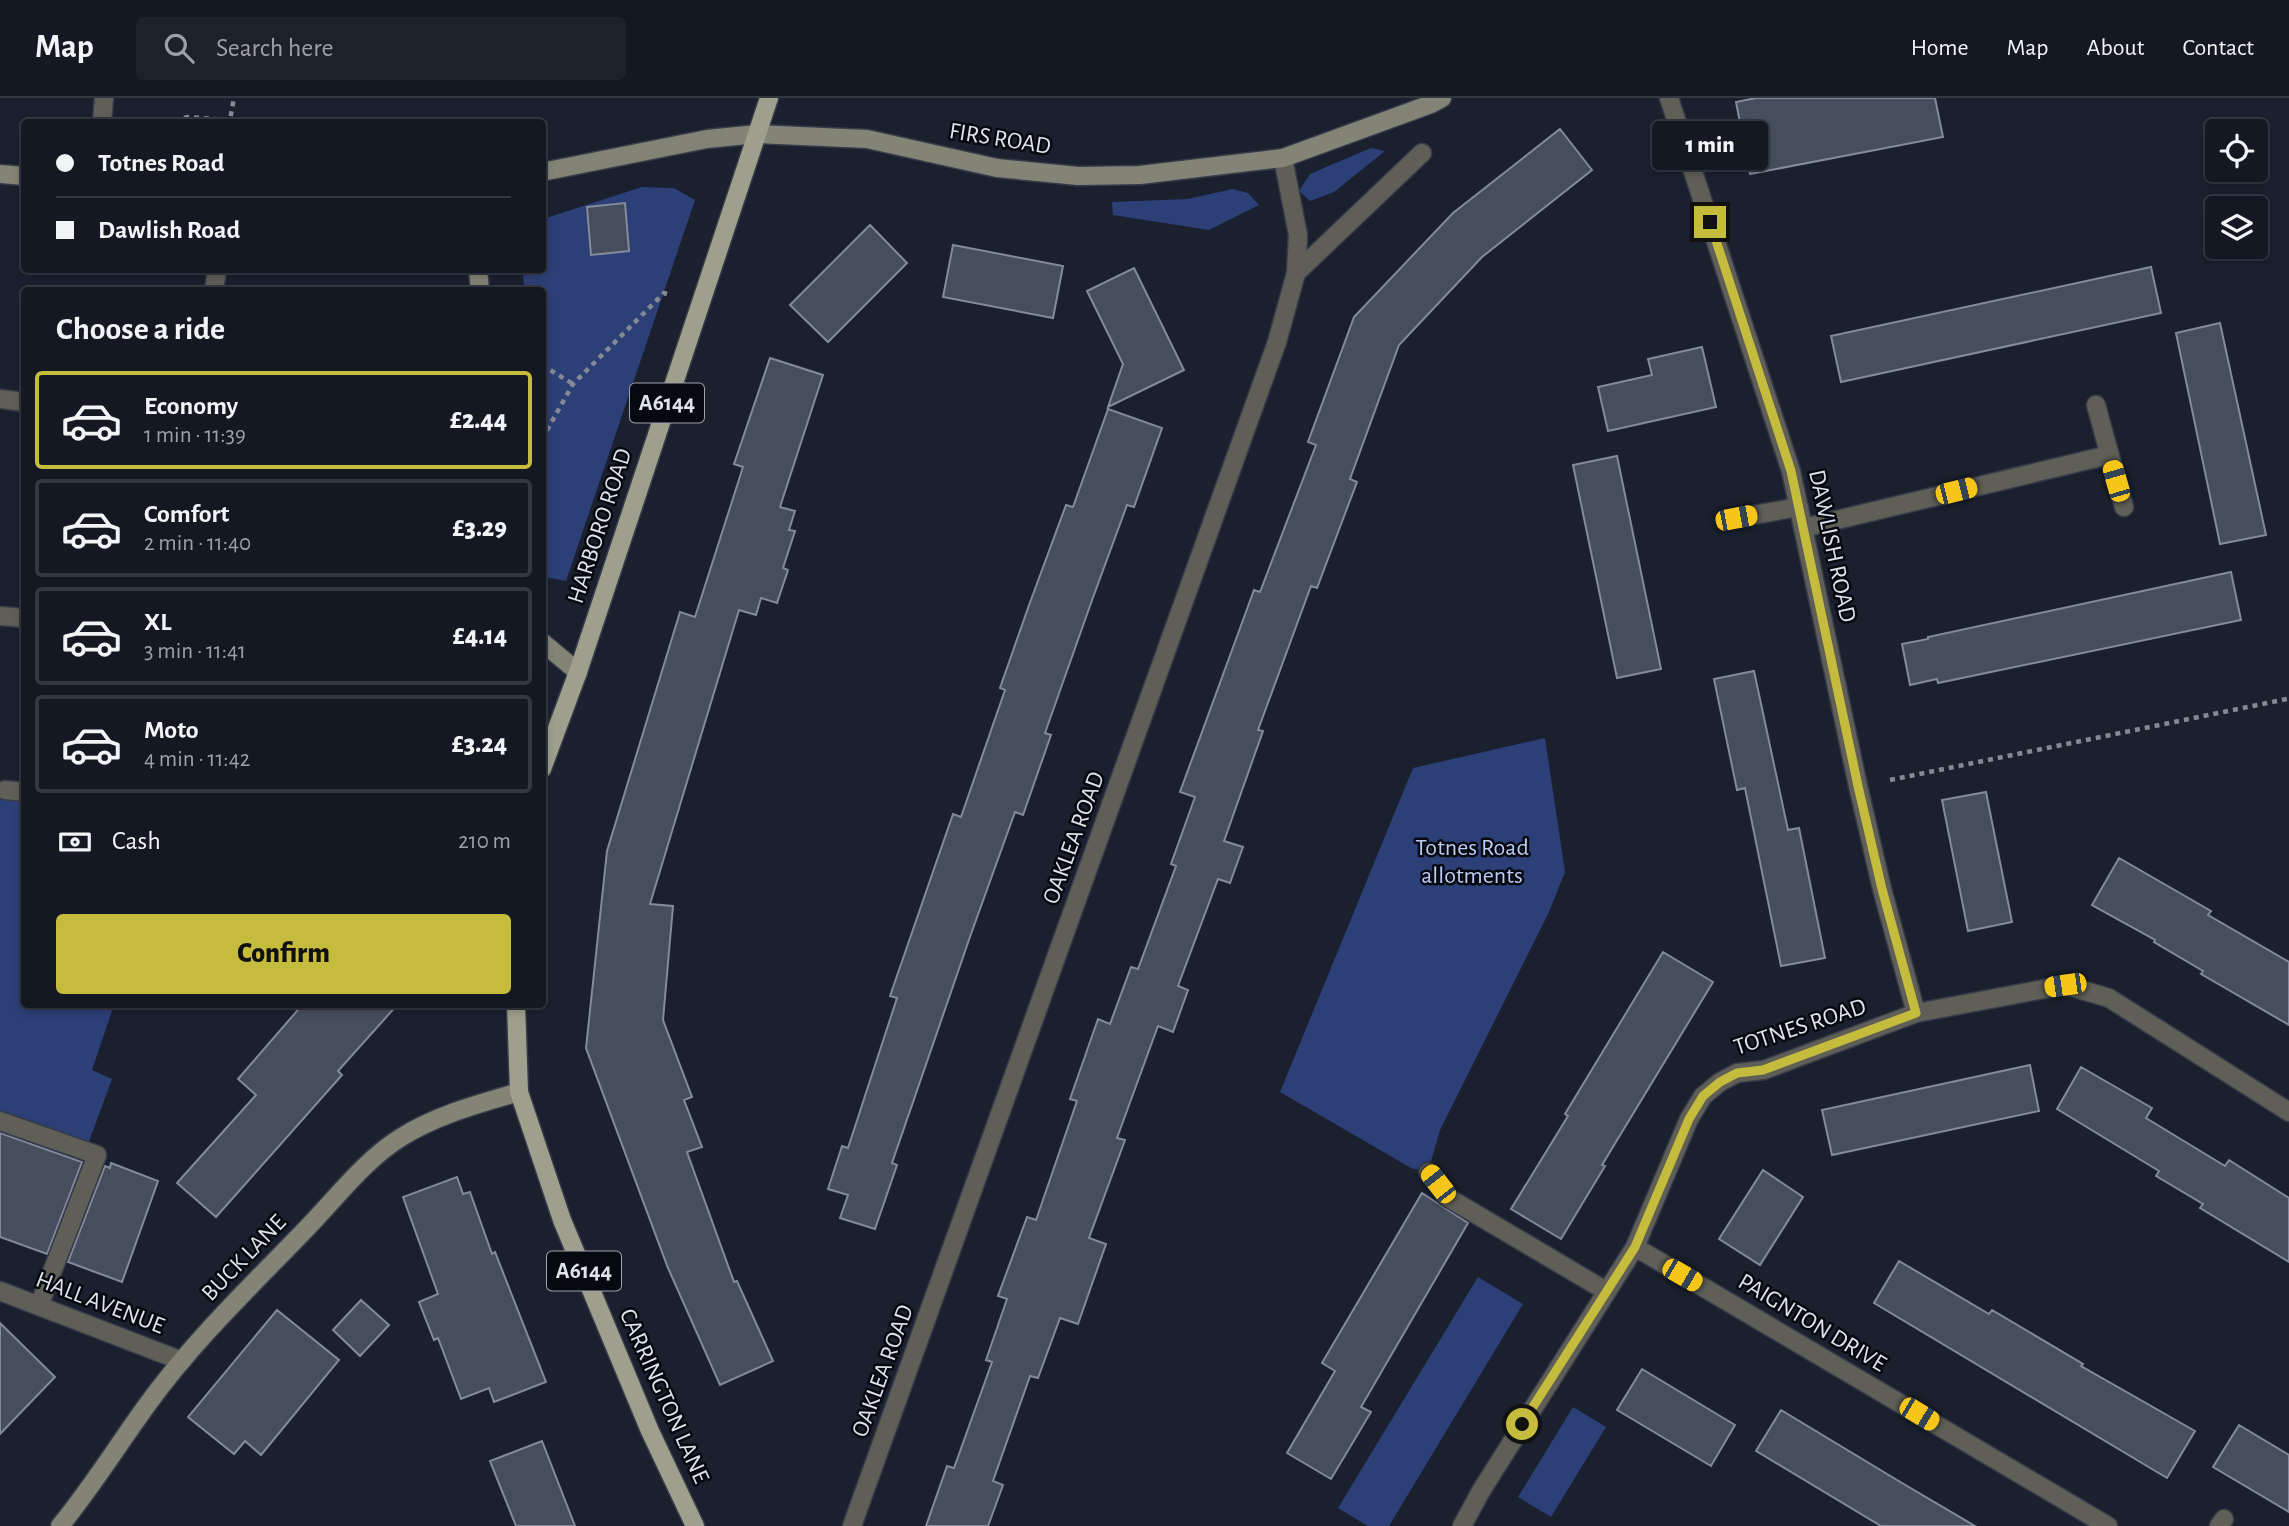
<!DOCTYPE html>
<html lang="en">
<head>
<meta charset="utf-8">
<style>
	:root { --surface:#141822; --page:#1d212a; --text:#f1f3f6; --muted:#9da0a5; --line:#333740; --accent:#c5bc3d }
	body { margin:0; font-family:"Alegreya Sans",sans-serif; background:var(--page); color:var(--text); height:100vh; display:flex; flex-direction:column; font-size:26px; white-space:nowrap }
	* { box-sizing:border-box; margin:0 }
	p { font-size:23px; color:var(--muted) }
	.icon { flex:none; width:38px; height:38px; fill:none; stroke:currentColor; stroke-width:2; stroke-linecap:round; stroke-linejoin:round }
	.map { position:relative; flex:1; overflow:hidden }
	.details { position:absolute; left:21px; top:189px; width:525px; height:721px; display:flex; flex-direction:column; background:var(--surface); border-radius:7px; box-shadow:0 4px 10px #0003,0 0 0 2px var(--line) }
	.details>* { flex:none }
	.top-card { position:absolute; left:21px; top:21px; width:525px; height:154px; border-radius:7px; box-shadow:0 4px 10px #0003,0 0 0 2px var(--line); display:grid; align-content:center; height:154px; padding:0 35px; background:var(--surface) }
	.buttons { position:absolute; left:2205px; top:21px; display:grid; gap:14px }
	.buttons a { display:grid; place-items:center; width:63px; height:63px; border-radius:7px; background:var(--surface); box-shadow:0 4px 10px #0003,0 0 0 2px var(--line); font-size:35px }
	.end { position:absolute; width:32px; height:32px; margin:-16px; border:9px solid #c5bc3d; background:#111; box-shadow:0 0 0 4px #111 }
	.from { border-radius:50% }
	.bubble { position:absolute; height:49px; border-radius:7px; background:var(--surface); box-shadow:0 4px 10px #0003,0 0 0 2px var(--line); font-size:23px; font-weight:800; line-height:49px; text-align:center }
	.car { position:absolute; width:21px; height:42px; margin:-21px -10px; border-radius:9px; box-shadow:0 0 5px 2px #0007; background:linear-gradient(#f5c518 24%,#345 0 40%,#f5c518 0 76%,#345 0 86%,#f5c518 0) }
	.top-card b { display:flex; align-items:center; gap:24px; height:66px; font-size:26px }
	.top-card b+b { border-top:2px solid var(--line) }
	.top-card i { width:18px; height:18px; background:var(--text) }
	ul { padding:0; list-style:none }
	li { display:flex; align-items:center; gap:21px; height:98px; margin:0 14px 10px; padding:0 21px; border:4px solid var(--line); border-radius:7px }
	li div { flex:1 }
	li b { display:block; font-size:26px }
	li em { font-style:normal; font-weight:800 }
	li.on { border-color:var(--accent) }
	li>.icon { width:63px; height:63px; stroke-width:1.5 }
	h2 { padding:0 35px; font-size:32px; line-height:84px }
	.pay { display:flex; align-items:center; gap:18px; height:77px; padding:0 35px; font-size:26px }
	.pay p { margin-inline-start:auto }
	.cta { display:flex; gap:14px; margin-top:auto; padding:14px 35px }
	.cta a { flex:1; height:80px; border-radius:7px; background:var(--accent); color:#111; font-size:28px; font-weight:800; line-height:80px; text-align:center }
	header { display:flex; align-items:center; gap:42px; box-sizing:border-box; height:98px; padding:0 35px; background:var(--surface); border-bottom:2px solid var(--line) }
	header strong { font-size:33px }
	nav { display:flex; gap:38px; margin-inline-start:auto; font-size:24px }
	.search { width:490px; height:63px; background:var(--page); display:flex; align-items:center; gap:18px; box-sizing:border-box; padding:0 24px; border-radius:7px; color:var(--muted); font-size:26px }
	.map>svg:first-child { display:block }
	.green { fill:#2c3f77 }
	.building { fill:#464d5d; stroke:#838a9c; stroke-width:2 }
	.lines { fill:none; stroke-linecap:round; stroke-linejoin:round }
	.lane-casing { stroke:#353b49; stroke-width:21 }
	.street-casing { stroke:#353b49; stroke-width:21 }
	.secondary-casing { stroke:#353b49; stroke-width:21 }
	.primary-casing { stroke:#353b49; stroke-width:21 }
	.path { stroke:#848a95; stroke-width:4.5; stroke-dasharray:5 5; stroke-linecap:butt }
	.lane { stroke:#5f5f57; stroke-width:18 }
	.street { stroke:#5f5f57; stroke-width:18 }
	.secondary { stroke:#838376; stroke-width:18 }
	.primary { stroke:#9f9f8e; stroke-width:18 }
	.route { stroke:#c5bc3d; stroke-width:9 }
	.labels { text-anchor:middle; dominant-baseline:central; stroke-width:5; stroke-linejoin:round; paint-order:stroke }
	.shield { fill:#070910; stroke:#9ea2aa; stroke-width:2 }
	.shield-label { font-size:23px; font-weight:bold; fill:#dee3ec }
	.street-label { font-size:24px; fill:#dee3ec; stroke:#070910 }
	.park-label { font-size:24px; fill:#bacbf4; stroke:#070910 }
</style>
</head>
<body>
<header>
<strong>Map</strong>
<div class="search"><svg class="icon" aria-label="search" viewBox="0 0 24 24"><circle cx="10" cy="10" r="6"/><path d="M15 15l6 6"/></svg>Search here</div>
<nav><a>Home</a><a>Map</a><a>About</a><a>Contact</a></nav>
</header>
<div class="map">
<svg width="2289" height="1428" viewBox="0 0 2289 1428">
	<rect width="100%" height="100%" fill="#1a202e"/>
	<path class="green" d="M1371 50 1385 53 1334 94 1310 103 1299 93 1310 76Z
		M642 89 674 90 695 102 566 483 544 479 542 192H524L523 172H542L543 121Z
		M1233 91 1248 95 1259 107 1209 132 1113 117 1112 104 1187 101Z
		M1545 640 1565 774 1549 814 1440 1032 1428 1074 1411 1070 1280 994 1413 670Z
		M0 699 24 701V906L114 907 92 972 112 981 88 1046 0 1014Z
		M1478 1179 1523 1206 1389 1428H1368L1338 1410Z
		M1573 1309 1606 1329 1551 1419 1518 1399Z"/>
	<path class="building" d="M1756 0H1935L1943 39 1750 76 1736 4Z
		M1560 31 1592 72 1482 159 1399 247 1350 381 1357 384 1317 490 1311 488 1258 632 1263 633 1224 743 1243 749 1230 785 1218 781 1178 888 1188 892 1173 934 1158 928 1117 1040 1125 1042 1089 1140 1106 1146 1078 1226 1060 1220 1038 1280 1030 1278 993 1383 1003 1387 988 1428H926L947 1368 954 1370 992 1264 986 1262 1007 1201 998 1198 1027 1119 1036 1122 1077 1003 1070 1001 1098 921 1110 926 1131 869 1138 871 1176 768 1171 766 1195 699 1180 694 1254 492 1260 494 1316 347 1308 344 1354 219 1453 115Z
		M625 105 629 153 591 157 587 109Z
		M870 127 907 165 828 244 790 207Z
		M953 147 1063 168 1053 220 943 199Z
		M2151 169 2161 215 1841 284 1831 238Z
		M1134 170 1184 272 1108 309 1123 266 1087 193Z
		M2220 225 2266 437 2220 446 2176 235Z
		M1702 249 1716 309 1608 333 1598 289 1652 277 1648 261Z
		M770 260 823 277 780 409 795 413 789 432 795 433 783 470 788 472 777 505 761 500 756 517 739 512 650 806 673 808 663 922 692 999 684 1002 702 1049 687 1054 734 1184 737 1183 773 1263 720 1287 668 1170 586 950 607 753 680 514 695 519 743 369 734 366Z
		M1108 311 1162 330 1134 409 1127 407 1091 505 1045 635 1051 637 1023 717 1015 714 971 836 892 1065 897 1067 875 1131 840 1120 848 1097 828 1091 842 1048 848 1050 897 900 890 898 953 716 961 719 1005 592 1000 590 1028 510 1066 407 1073 409Z
		M1617 358 1661 571 1617 580 1573 367Z
		M2231 474 2241 522 1938 585 1937 581 1910 587 1902 546 1928 541V539Z
		M1754 573 1788 732 1799 730 1825 860 1781 868 1745 690 1737 692 1714 581Z
		M1986 694 2012 824 1968 833 1942 702Z
		M2119 760 2211 813 2208 817 2289 864V927L2201 876 2203 873 2154 844 2155 842 2092 807Z
		M1663 854 1713 884 1602 1067 1605 1068 1561 1141 1511 1111 1568 1018 1565 1016Z
		M303 906H398L338 973 342 977 216 1119 177 1085 256 997 238 981Z
		M2030 967 2039 1013 1832 1057 1822 1012Z
		M2081 969 2152 1010 2146 1020 2225 1068 2229 1062 2289 1100V1164L2200 1110 2203 1106 2156 1078 2159 1073 2057 1011Z
		M0 1035 82 1064 47 1156 0 1139Z
		M111 1065 158 1083 122 1184 68 1164 105 1068 110 1070Z
		M1763 1072 1803 1099 1760 1167 1719 1141Z
		M457 1079 463 1096 470 1094 492 1156 495 1154 546 1284 494 1304 489 1290 461 1301 438 1240 434 1242 419 1204 438 1196 403 1099Z
		M1422 1095 1468 1125 1361 1309 1371 1314 1331 1381 1287 1355 1335 1273 1322 1265Z
		M1899 1163 1989 1216 1992 1212 2083 1266 2081 1268 2195 1333 2167 1380 1874 1205Z
		M361 1202 389 1227 360 1258 333 1232Z
		M277 1212 339 1262 261 1357 245 1343 234 1356 188 1319Z
		M0 1225 55 1279 0 1336Z
		M1642 1271 1735 1327 1711 1368 1617 1312Z
		M1781 1312 1902 1385 1975 1428H1881L1756 1353Z
		M2239 1327 2289 1357V1414L2213 1369Z
		M542 1343 575 1428H516L490 1363Z"/>
	<g class="lines">
		<defs>
			<path id="lane" d="M214 192 217 172
				M0 301 24 304
				M1736 420 1799 409
				M5 692 24 694
				M0 1023 97 1057 39 1208
				M1428 1074 1447 1099 1606 1193"/>
			<path id="street" d="M1669 0 1791 373 1858 688 1882 791 1916 915
				M102 24 104 0
				M1296 175 1422 55
				M2096 307 2124 409
				M1803 430 2109 357
				M0 518 24 520
				M1635 1149 2108 1428
				M0 1193 182 1263
				M852 1428 1277 244 1296 175 1298 137 1283 60
				M1462 1428 1481 1393 1635 1149 1689 1021 1703 998 1720 984 1737 975 1764 972 1916 915 2065 887 2109 900 2289 1014
				M2219 1428 2224 1421"/>
			<path id="secondary" d="M542 74 707 41 757 36 867 41 997 70 1078 78 1140 77 1283 60 1431 6 1442 0
				M0 76 24 78
				M478 172 480 192
				M542 544 578 574
				M60 1428C92 1389 118 1347 147 1307 194 1242 253 1186 308 1129 337 1099 365 1062 400 1040 436 1017 478 1006 519 994"/>
			<path id="primary" d="M542 671 578 574 769 0
				M516 906 519 994 562 1122 650 1333 695 1428"/>
		</defs>
		<use href="#lane" class="lane-casing"/>
		<use href="#street" class="street-casing"/>
		<use href="#secondary" class="secondary-casing"/>
		<use href="#primary" class="primary-casing"/>
		<path class="path" d="M175 24 187 19 230 22 234 0
			M542 267 573 286
			M542 341 573 286 664 195 671 197
			M1890 682 2287 601"/>
		<use href="#lane" class="lane"/>
		<use href="#street" class="street"/>
		<use href="#secondary" class="secondary"/>
		<use href="#primary" class="primary"/>
	</g>
	<g class="lines">
		<path class="route" d="M1522 1326 1635 1149 1689 1021 1703 998 1720 984 1737 975 1763 972 1916 915 1882 791 1858 688 1791 373 1710 124"/>
	</g>
	<g class="labels">
		<g class="shield">
			<rect x="630" y="285.5" width="74" height="39" rx="5"/>
			<rect x="547" y="1153.5" width="74" height="39" rx="5"/>
		</g>
		<g class="shield-label">
			<text x="667" y="305">A6144</text>
			<text x="584" y="1173">A6144</text>
		</g>
		<g class="street-label">
			<text transform="translate(1000 41) rotate(9)">FIRS ROAD</text>
			<text transform="translate(600 428) rotate(-72)">HARBORO ROAD</text>
			<text transform="translate(1832 448) rotate(78)">DAWLISH ROAD</text>
			<text transform="translate(1074 740) rotate(-70)">OAKLEA ROAD</text>
			<text transform="translate(1800 929) rotate(-18)">TOTNES ROAD</text>
			<text transform="translate(244 1160) rotate(-46)">BUCK LANE</text>
			<text transform="translate(100 1205) rotate(21)">HALL AVENUE</text>
			<text transform="translate(1812 1225) rotate(31)">PAIGNTON DRIVE</text>
			<text transform="translate(883 1273) rotate(-70)">OAKLEA ROAD</text>
			<text transform="translate(664 1298) rotate(66)">CARRINGTON LANE</text>
		</g>
		<g class="park-label">
			<text x="1472" y="750">Totnes Road<tspan x="1472" dy="28">allotments</tspan></text>
		</g>
	</g>
</svg>
<div class="buttons">
<a><svg class="icon" aria-label="locate" viewBox="0 0 24 24"><circle cx="12" cy="12" r="6"/><path d="M12 2v4M12 18v4M2 12h4M18 12h4"/></svg></a>
<a><svg class="icon" aria-label="layers" viewBox="0 0 24 24"><path d="M12 4l9 5-9 5-9-5zM3 14l9 5 9-5"/></svg></a>
</div>
<i class="end from" style="left:1522px;top:1326px"></i>
<i class="end" style="left:1710px;top:124px"></i>
<div class="bubble" style="left:1652px;top:23px;width:116px">1 min</div>
<i class="car" style="left:2116px;top:383px;rotate:344deg"></i>
<i class="car" style="left:1956px;top:393px;rotate:76deg"></i>
<i class="car" style="left:1736px;top:420px;rotate:79deg"></i>
<i class="car" style="left:2065px;top:887px;rotate:262deg"></i>
<i class="car" style="left:1438px;top:1086px;rotate:322deg"></i>
<i class="car" style="left:1682px;top:1177px;rotate:120deg"></i>
<i class="car" style="left:1919px;top:1316px;rotate:121deg"></i>
<div class="top-card">
<b><i class="from"></i>Totnes Road</b>
<b><i></i>Dawlish Road</b>
</div>
<section class="details">
<h2>Choose a ride</h2>
<ul>
<li class="on"><svg class="icon" aria-label="car" viewBox="0 0 24 24"><path d="M5 17H2v-5l4-1 3-4h7l3 4 3 1v5h-3M9 17h6M6 11h13"/><circle cx="7" cy="17" r="2"/><circle cx="17" cy="17" r="2"/></svg><div><b>Economy</b><p>1 min · 11:39</p></div><em>£2.44</em></li>
<li><svg class="icon" aria-label="car" viewBox="0 0 24 24"><path d="M5 17H2v-5l4-1 3-4h7l3 4 3 1v5h-3M9 17h6M6 11h13"/><circle cx="7" cy="17" r="2"/><circle cx="17" cy="17" r="2"/></svg><div><b>Comfort</b><p>2 min · 11:40</p></div><em>£3.29</em></li>
<li><svg class="icon" aria-label="car" viewBox="0 0 24 24"><path d="M5 17H2v-5l4-1 3-4h7l3 4 3 1v5h-3M9 17h6M6 11h13"/><circle cx="7" cy="17" r="2"/><circle cx="17" cy="17" r="2"/></svg><div><b>XL</b><p>3 min · 11:41</p></div><em>£4.14</em></li>
<li><svg class="icon" aria-label="car" viewBox="0 0 24 24"><path d="M5 17H2v-5l4-1 3-4h7l3 4 3 1v5h-3M9 17h6M6 11h13"/><circle cx="7" cy="17" r="2"/><circle cx="17" cy="17" r="2"/></svg><div><b>Moto</b><p>4 min · 11:42</p></div><em>£3.24</em></li>
</ul>
<div class="pay"><svg class="icon" aria-label="cash" viewBox="0 0 24 24"><path d="M3 7h18v10H3z"/><circle cx="12" cy="12" r="2"/></svg>Cash<p>210 m</p></div>
<div class="cta"><a>Confirm</a></div>
</section>
</div>
</body>
</html>
